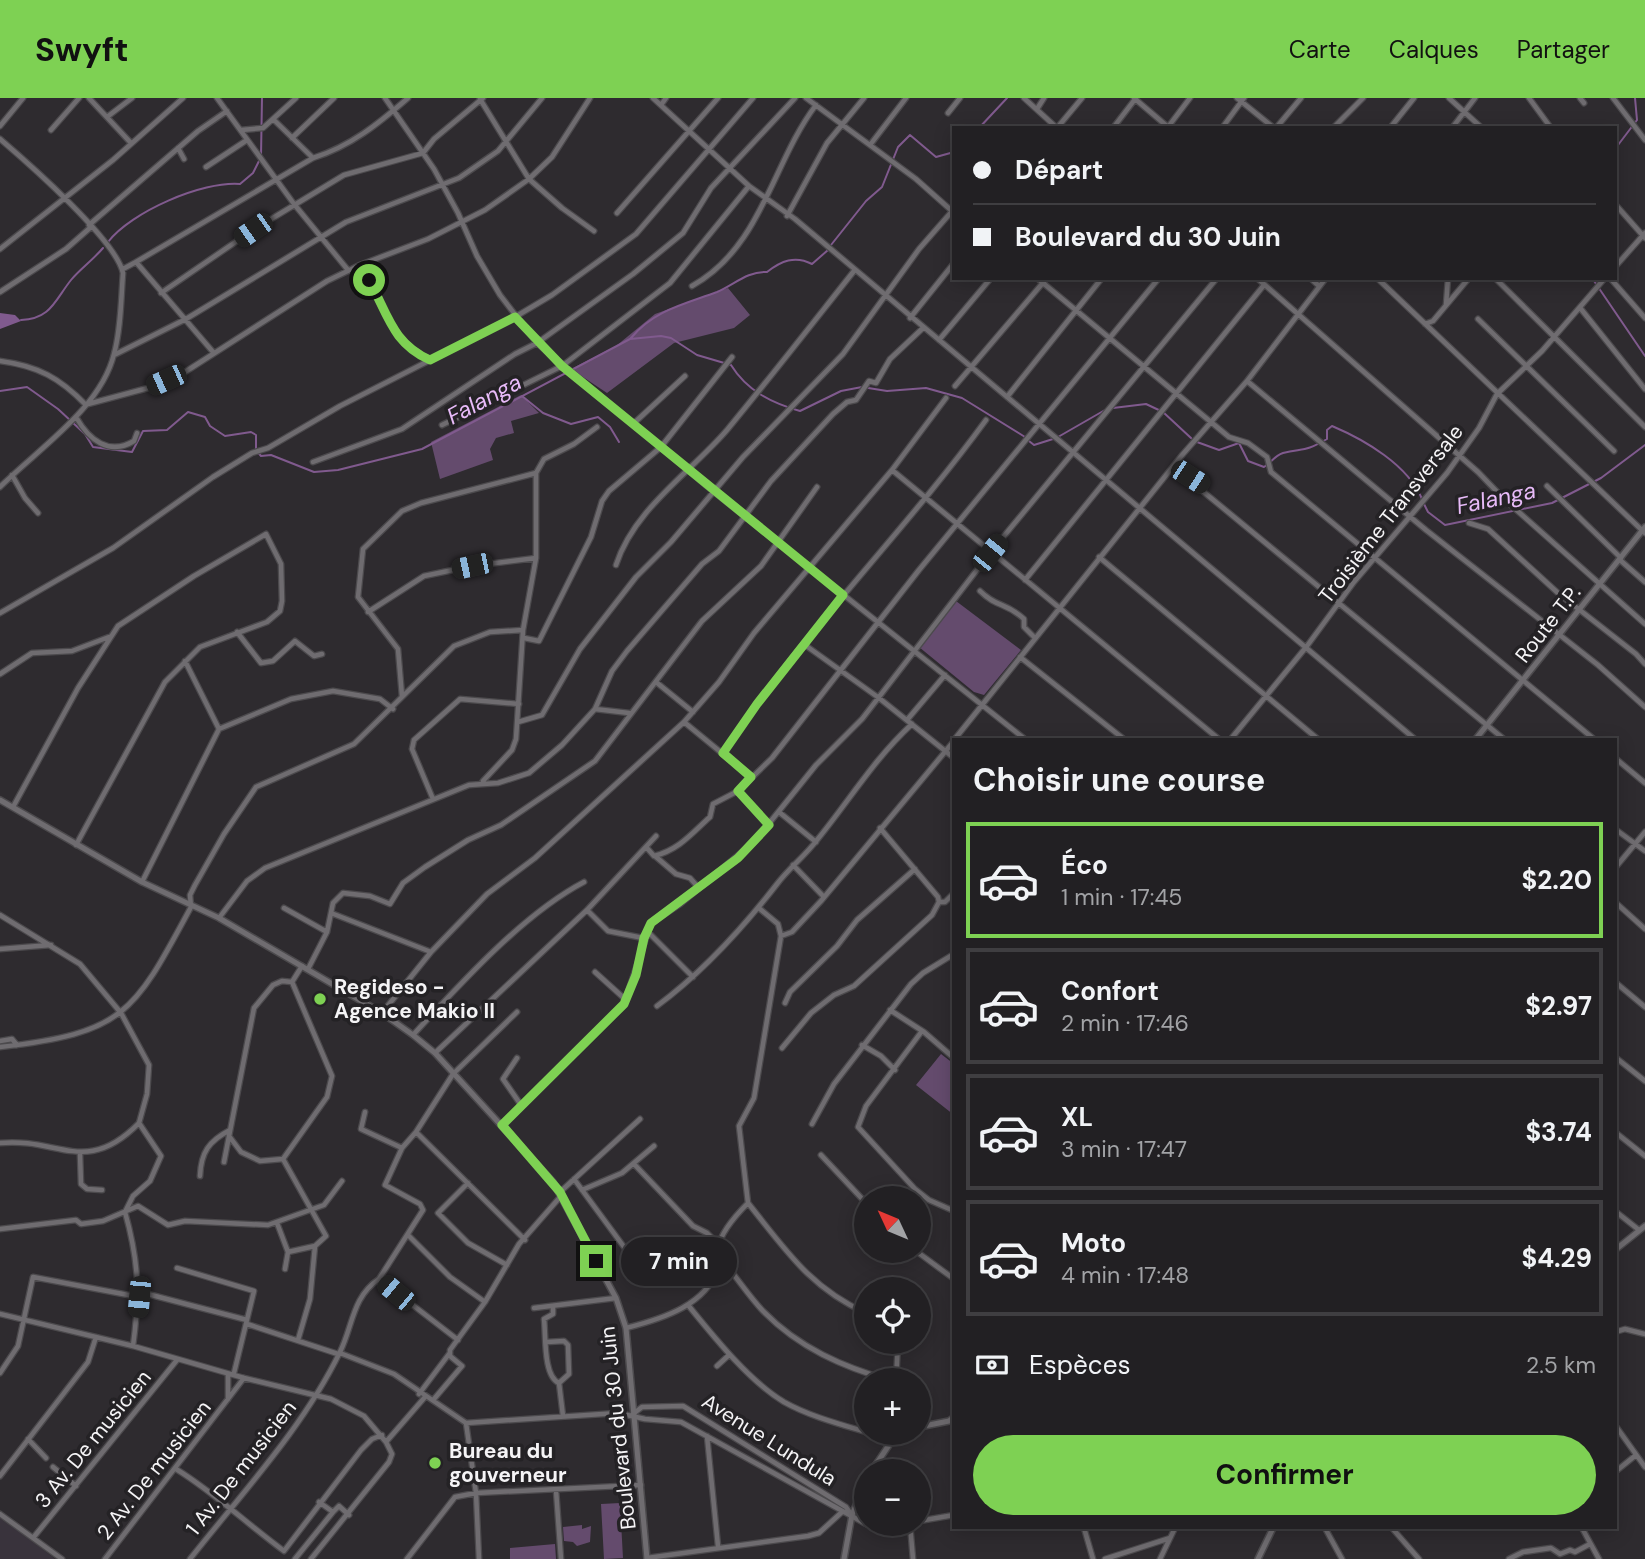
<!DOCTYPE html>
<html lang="fr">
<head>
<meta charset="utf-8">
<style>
	:root { --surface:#222023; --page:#2e2d30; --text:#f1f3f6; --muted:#a2a3a6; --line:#3f3e41; --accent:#7ed153 }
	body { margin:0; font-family:"DM Sans",sans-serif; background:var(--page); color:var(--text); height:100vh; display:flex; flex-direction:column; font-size:26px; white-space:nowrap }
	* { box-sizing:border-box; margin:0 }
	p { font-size:23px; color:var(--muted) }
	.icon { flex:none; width:38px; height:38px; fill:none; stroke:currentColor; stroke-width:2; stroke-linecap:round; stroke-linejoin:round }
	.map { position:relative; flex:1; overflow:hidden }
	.side { position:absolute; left:952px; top:640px; width:665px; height:791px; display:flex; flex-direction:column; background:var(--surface); border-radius:0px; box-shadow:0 4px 18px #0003,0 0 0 2px var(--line) }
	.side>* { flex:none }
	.guide { position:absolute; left:952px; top:28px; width:665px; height:154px; border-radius:0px; box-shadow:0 4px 18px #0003,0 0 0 2px var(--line); display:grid; align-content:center; height:154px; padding:0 21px; background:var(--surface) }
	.needle { width:46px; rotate:314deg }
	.buttons { position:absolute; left:854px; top:1088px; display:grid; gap:14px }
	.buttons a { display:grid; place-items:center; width:77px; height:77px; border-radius:50%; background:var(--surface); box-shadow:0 4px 18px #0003,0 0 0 2px var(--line); font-size:35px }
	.end { position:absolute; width:32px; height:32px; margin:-16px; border:9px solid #7ed153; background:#111; box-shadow:0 0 0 4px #111 }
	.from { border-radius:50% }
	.bubble { position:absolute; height:49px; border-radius:24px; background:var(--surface); box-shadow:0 4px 18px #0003,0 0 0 2px var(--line); font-size:23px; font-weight:700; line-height:49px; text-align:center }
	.car { position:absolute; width:21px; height:42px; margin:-21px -10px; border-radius:9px; box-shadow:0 0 5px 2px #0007; background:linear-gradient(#222 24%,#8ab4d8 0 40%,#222 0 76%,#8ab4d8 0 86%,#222 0) }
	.guide b { display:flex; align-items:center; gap:24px; height:66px; font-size:26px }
	.guide b+b { border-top:2px solid var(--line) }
	.guide i { width:18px; height:18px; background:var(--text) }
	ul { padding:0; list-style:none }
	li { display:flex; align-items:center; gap:21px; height:116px; margin:0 14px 10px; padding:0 7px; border:4px solid var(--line); border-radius:0px }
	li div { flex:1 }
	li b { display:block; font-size:26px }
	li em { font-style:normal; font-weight:700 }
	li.on { border-color:var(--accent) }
	li>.icon { width:63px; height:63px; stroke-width:1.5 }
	h2 { padding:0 21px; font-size:32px; line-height:84px }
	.pay { display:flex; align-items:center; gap:18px; height:77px; padding:0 21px; font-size:26px }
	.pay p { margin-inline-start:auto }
	.primary-button { display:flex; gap:14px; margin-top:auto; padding:14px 21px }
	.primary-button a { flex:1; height:80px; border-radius:42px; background:var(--accent); color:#111; font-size:28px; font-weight:700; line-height:80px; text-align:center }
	header { display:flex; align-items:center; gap:42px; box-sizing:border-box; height:98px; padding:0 35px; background:var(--accent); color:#111 }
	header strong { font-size:33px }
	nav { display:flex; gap:38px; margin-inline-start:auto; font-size:24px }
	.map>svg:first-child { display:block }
	.built { fill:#39333c }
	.green { fill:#644b6d }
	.water { fill:#805a8e }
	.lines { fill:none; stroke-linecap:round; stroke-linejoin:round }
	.stream { stroke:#805a8e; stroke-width:2 }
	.minor-casing { stroke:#4c4a4d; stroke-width:7 }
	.tertiary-casing { stroke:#4c4a4d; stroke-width:8 }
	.minor { stroke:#6f6c70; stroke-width:4.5 }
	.tertiary { stroke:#6f6c70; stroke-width:5 }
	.route { stroke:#7ed153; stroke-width:9 }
	.poi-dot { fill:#7ed153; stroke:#242225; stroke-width:2.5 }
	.labels { text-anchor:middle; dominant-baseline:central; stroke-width:7; stroke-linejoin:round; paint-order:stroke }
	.street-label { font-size:21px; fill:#f5f4f6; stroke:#242225 }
	.poi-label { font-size:21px; font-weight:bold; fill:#f5f4f6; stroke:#242225; text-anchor:start }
	.water-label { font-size:23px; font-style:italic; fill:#e8bbf9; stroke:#242225 }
</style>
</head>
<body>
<header>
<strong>Swyft</strong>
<nav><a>Carte</a><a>Calques</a><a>Partager</a></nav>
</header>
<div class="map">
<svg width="1645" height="1461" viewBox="0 0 1645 1461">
	<rect width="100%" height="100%" fill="#2e2b2f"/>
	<path class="built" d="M0 1419 35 1445 55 1461H0Z"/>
	<path class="green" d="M728 190 750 217 734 230 674 245 607 295 571 271 616 248 655 216Z
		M521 297 539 315 511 323 514 335 496 340 490 351 493 362 440 381 431 344Z
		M956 503 1021 552 984 597 974 594 919 549Z
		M941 956 954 966V1017L916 987Z
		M620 1405 623 1460 604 1461 601 1406Z
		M582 1427V1431L591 1428 590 1444 577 1448 573 1444 564 1443 563 1429Z
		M555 1446 556 1461H510V1450Z"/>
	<path class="water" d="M0 215 15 217 21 223 0 231Z"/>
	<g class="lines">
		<path class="stream" d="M979 30 1007 0
			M1615 51 1637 22 1635 0
			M261 58 262 0
			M108 144C131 114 202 83 240 86L253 75 259 63
			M831 147 866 103 882 89 898 49 910 37 936 59 954 54
			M1592 180 1645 258
			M21 222C51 221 55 202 71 182 80 171 93 162 103 150
			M631 240C654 212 685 206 717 194 734 187 747 173 767 174 781 163 795 157 812 166L828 152
			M0 293 27 289 58 311 85 336 93 349 132 354 143 333 167 332 188 314 205 319 210 328 225 338 251 334 256 337V352L261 358 271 357 314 374 338 372 422 351 630 241 661 238 671 240 697 257 731 267C747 293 772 305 800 313L841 293 862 289 887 293 926 290 962 300 1025 339
			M522 298 543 315 571 326 598 319 610 329 619 344
			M1113 310 1146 306 1163 314 1191 340
			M1058 339 1105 312
			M1029 343 1034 347 1053 341
			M1197 344 1219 352 1239 345 1248 363 1264 369C1271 365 1274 358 1283 355 1304 350 1305 354 1327 341V332L1332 328C1365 342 1408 367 1422 401
			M1424 406 1428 414 1445 427 1552 405 1601 380 1645 347"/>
		<defs>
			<path id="minor" d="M89 0 131 45
				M217 0 294 106 348 172
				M385 0 434 71 458 115 477 158 500 197 537 245 713 393 1026 642
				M653 0 749 88 795 121 1416 642
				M806 0 916 81 952 113
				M1024 0 1057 30
				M1134 0 1168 29
				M1237 0 1274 30
				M1449 0 1482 30
				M1529 0 1551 30
				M1580 0 1584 5
				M1613 0 1645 42
				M480 1 529 81 562 110 594 133
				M661 7 666 0
				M1037 11 1044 0
				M948 15 960 0
				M107 19 132 0
				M273 21 313 60
				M0 28 23 0
				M1168 29 1190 0
				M1057 30 1082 0
				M1113 30 1136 0
				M1222 30 1244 0
				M1276 30 1301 0
				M1333 30 1363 0
				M1390 30 1414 0
				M1452 30 1475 0
				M51 32 79 0
				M241 32 263 30 296 0
				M292 40 334 0
				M0 41C28 65 116 142 123 175 121 201 121 231 114 256 101 310 38 351 0 389
				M870 47 906 0
				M178 50 184 61
				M206 69 247 42
				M1615 106 1645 140
				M617 115 718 0
				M787 118 827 45 864 0
				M89 127 198 33 227 13
				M0 151 113 62 183 0
				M136 164 313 60C351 48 378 26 408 0
				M360 167C382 204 390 244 431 262
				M1615 169 1645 135
				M123 171 136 164 213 254
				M1037 180 1229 339 1248 345 1267 359 1271 374 1595 642
				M1257 180 1478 374 1503 400 1645 526
				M1310 180 1319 188
				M1377 180 1645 435
				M1495 180 1645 329
				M1610 180 1645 220
				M692 188C762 149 772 65 816 7
				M0 194 66 151 91 129
				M161 195 253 132 344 77 423 55 434 41 483 0
				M1446 207 1448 180
				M1581 211 1645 291
				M910 220 954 165
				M1478 221 1614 353
				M1425 226 1433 223 1469 180
				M939 242 991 180
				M114 257 186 221 346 124 459 80 498 53 542 0
				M0 263C38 268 60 280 86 307
				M1247 283 1426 432 1598 567 1645 609
				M955 288 1047 180
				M1007 299 1102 180
				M88 306 148 290 185 274 327 183 360 167 428 141 485 112 529 81 552 59 590 0
				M76 319C89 342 109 358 134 343L137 335
				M633 326 685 278
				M442 327 562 268 670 185 749 88
				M313 364 402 331 515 256 537 245 633 176 683 135 711 90 795 0
				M1173 371 1202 387 1200 391 1505 642
				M892 372 1220 642
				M12 377 25 400 38 415
				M1547 388 1621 460
				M1469 425 1488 431 1558 495 1636 556 1645 566
				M1099 459 1319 642
				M1620 462 1645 484
				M616 467C634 411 690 375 727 332 770 280 812 226 854 173
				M1025 482 1264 187
				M980 493C997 510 1006 504 1024 521V529L1035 540
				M368 514 424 478 472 468 536 460
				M0 515 113 450 213 379 252 355 268 350 340 308 515 219 552 197 636 136 753 0
				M237 534 261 565 273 563 295 543 314 558 322 556
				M524 540 539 543 591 439 602 403 609 393 661 349 732 259
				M805 547 879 600 954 660
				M1020 559 1125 642
				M185 563 219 631
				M0 576 32 555 72 553 109 539
				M656 584 693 614
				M402 598 398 551 358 499 363 451 402 413 421 405 536 375
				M595 611 629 615
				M907 622 945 577
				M518 624 542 617 580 551 636 479 671 444 743 359 843 256 919 151 954 111
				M684 624 751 679
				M954 642 1183 356 1247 283 1326 180
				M1230 642 1307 548 1354 484 1447 375 1479 330 1497 296 1542 253 1605 180
				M723 655C801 536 903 436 986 322
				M1615 660 1645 685
				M483 683 512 652 516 641 523 532 536 460V375L544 361 574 346 597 329
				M738 693 769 727
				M433 701 412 651 414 642 460 601 519 606
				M13 709 78 590 118 528 194 478 266 436 281 466 282 503 280 513 267 524 200 549 165 584 76 747
				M779 714 816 744
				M880 730 938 799 939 804
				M1615 731 1645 753
				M647 750 654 758C679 752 692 735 710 719L713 706 738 693 772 660 919 472 1159 180
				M655 758 676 776 690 780 698 789
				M793 767 824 799
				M1615 770 1645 734
				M142 784 219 631 291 601 333 593 380 601 393 611
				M1615 804 1645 831
				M284 810 327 834
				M760 811 778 826 781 838 754 1000 739 1028 748 1105C785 1151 810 1190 866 1215
				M587 812 608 833 643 840
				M331 815 431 854
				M0 817 80 866 121 915 149 967 147 996 139 1025C86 1079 58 1039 0 1045
				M219 820 247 783 265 770 469 687 498 685 529 675 562 647 595 611 612 573 627 553 702 466 719 453 771 383 833 316 847 304 856 302 869 283 876 285 890 261 923 230
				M647 833 693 879
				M781 838 792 834 821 803 954 643
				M0 851 51 847
				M308 871 327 834 333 805 343 795 370 798 390 806 403 785 425 769 468 742 501 727 595 663 702 523 761 468 817 389
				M595 874 626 902
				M1615 884 1645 909
				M785 905 790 894 837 848 857 822 915 771
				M657 908C703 874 742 831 777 786 789 770 805 758 817 742 849 703 874 661 912 626
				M890 912 924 934 954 960
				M382 915 431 854 487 796 535 760 684 624 719 584 754 535 892 372 946 300
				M922 933 866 1008 858 1029 915 1091 929 1102 954 1113
				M413 937C460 886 523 816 584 784
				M0 943 12 941 17 947
				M862 947 881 958 895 972
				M0 949C125 935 134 915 191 809L190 797 195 787 224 736 256 689 354 646 454 548 490 534 523 532
				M782 950 811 915 834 897 854 888 932 817 939 804H945L954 795
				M435 955 587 812 656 738
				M1615 959 1645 983
				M517 960 503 981 521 1007
				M365 1014 361 1031 402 1050
				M812 1026 834 986 911 886 923 875 954 856
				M502 1027 624 906 651 825 680 806 754 744 816 667 862 621 990 455 1217 180
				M416 1034 525 1142
				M1615 1034 1645 1058
				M229 1038 241 1054 260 1063 283 1061 326 1138 315 1148 288 1154 277 1125
				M80 1056 81 1086 87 1091 102 1092
				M821 1057 866 1105
				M283 1061 327 999 332 978 292 884
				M224 1064 254 910 273 887 282 883 292 884 302 868
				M634 1066 693 1128 707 1135 719 1147
				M200 1078C201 1054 209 1043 230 1032
				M574 1081 627 1153
				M468 1085 438 1115 468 1145 507 1167
				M582 1092 622 1075 654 1048
				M560 1094 640 1021
				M1615 1113 1639 1132
				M0 1131 76 1122 81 1126 103 1123 138 1108 168 1127 185 1123 268 1127 324 1107 342 1083
				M408 1137 450 1179 485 1204
				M916 1153 954 1181
				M721 1161C736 1178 748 1197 763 1213 799 1250 843 1269 892 1283
				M177 1170 254 1193 234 1275
				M285 1171 288 1154
				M379 1181 458 1242
				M140 1194 247 1222
				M688 1207C714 1239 749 1283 784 1304 809 1318 839 1326 866 1334
				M553 1209V1216L544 1221C546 1238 543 1278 559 1285L563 1318
				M534 1210 616 1200
				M0 1216 133 1248 244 1280 331 1301 364 1318 386 1344 425 1299
				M247 1226 338 1256
				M626 1230C662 1221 709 1207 720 1165 721 1159 717 1156 718 1150 721 1133 737 1116 748 1105
				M1615 1234 1625 1231 1645 1236
				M298 1242 310 1201 315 1148
				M547 1244 564 1243 568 1247 569 1276 559 1285
				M133 1248C140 1196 139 1164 125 1114L133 1098 150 1083 161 1058 139 1025
				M340 1255 394 1276 466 1325 476 1395 479 1461
				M717 1268 729 1257
				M0 1275 18 1248 33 1179 139 1199
				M228 1276V1301
				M896 1283 898 1244
				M419 1296 449 1256
				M434 1301 462 1268 450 1258V1252L485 1204 519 1146 561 1098
				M633 1316 642 1309 683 1308 846 1409 851 1416
				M466 1325 618 1315 645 1321 681 1324 866 1426
				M1615 1327 1645 1369
				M871 1335 893 1342
				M707 1338 718 1448
				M28 1341 46 1360
				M53 1369 76 1388
				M176 1371C215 1395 247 1426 284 1453L361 1352 372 1341 382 1337
				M1615 1374 1636 1357
				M0 1378 88 1264 96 1239
				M556 1392 561 1461
				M319 1404 333 1414 339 1408 349 1417
				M0 1416 62 1461
				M919 1423 954 1417
				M868 1426H880
				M910 1426 913 1461
				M1084 1430 1093 1461
				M1325 1430 1342 1461
				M1392 1430 1419 1461
				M1582 1430 1599 1461
				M33 1440 177 1262
				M647 1460 808 1438 819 1435 842 1414
				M105 1461 244 1280
				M190 1461C242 1395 303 1330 340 1254 353 1228 352 1199 379 1181L423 1112 420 1106 385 1087 402 1050 416 1034 453 976 517 914
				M295 1461 333 1414
				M311 1461 389 1364 392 1356 386 1344
				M407 1461 455 1399 476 1395 641 1387
				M1105 1461 1170 1440
				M1160 1461 1175 1430
				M1509 1461 1523 1454 1551 1450 1560 1456 1570 1452 1575 1454 1590 1446"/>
			<path id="tertiary" d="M1475 642 1645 429
				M0 702 142 784 219 820 382 915 413 937 435 955 553 1084 616 1200 626 1230 647 1461
				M1615 1152 1645 1128
				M919 1329 949 1323 954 1319
				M871 1374 897 1335
				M844 1461 852 1417 866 1383
				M1258 1461 1273 1430"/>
		</defs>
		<use href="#minor" class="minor-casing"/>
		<use href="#tertiary" class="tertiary-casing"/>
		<use href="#minor" class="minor"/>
		<use href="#tertiary" class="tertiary"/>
	</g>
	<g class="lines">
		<path class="route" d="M369 182C388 216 392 245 430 262L515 219 562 268 843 497 757 606 723 655 751 679 738 693 769 727 738 760 651 825 644 840 636 877 624 906 502 1027 560 1094 596 1163"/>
	</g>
	<g class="poi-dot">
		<circle cx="320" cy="901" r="7"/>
		<circle cx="435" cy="1365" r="7"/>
	</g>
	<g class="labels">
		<g class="street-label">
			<text transform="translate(1391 416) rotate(-52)">Troisième Transversale</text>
			<text transform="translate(1548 526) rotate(-52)">Route T.P.</text>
			<text transform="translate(618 1330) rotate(-96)">Boulevard du 30 Juin</text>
			<text transform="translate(93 1341) rotate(-51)">3 Av. De musicien</text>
			<text transform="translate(769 1342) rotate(32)">Avenue Lundula</text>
			<text transform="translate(241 1370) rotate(-52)">1 Av. De musicien</text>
			<text transform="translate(154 1372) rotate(-52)">2 Av. De musicien</text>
		</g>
		<g class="poi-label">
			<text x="334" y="889">Regideso -<tspan x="334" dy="24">Agence Makio II</tspan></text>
			<text x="449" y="1353">Bureau du<tspan x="449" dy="24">gouverneur</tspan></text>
		</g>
		<g class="water-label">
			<text transform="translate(484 301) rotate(-28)">Falanga</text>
			<text transform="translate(1496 400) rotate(-12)">Falanga</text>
		</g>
	</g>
</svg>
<div class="buttons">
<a><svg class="needle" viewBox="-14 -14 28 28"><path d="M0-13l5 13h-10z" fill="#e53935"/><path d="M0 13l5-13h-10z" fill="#a2a3a6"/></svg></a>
<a><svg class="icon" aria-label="locate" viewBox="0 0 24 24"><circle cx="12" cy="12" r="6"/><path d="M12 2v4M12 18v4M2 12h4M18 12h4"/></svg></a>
<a>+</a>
<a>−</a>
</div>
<i class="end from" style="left:369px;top:182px"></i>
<i class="end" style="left:596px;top:1163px"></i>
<div class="bubble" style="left:621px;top:1139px;width:116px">7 min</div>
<i class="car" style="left:253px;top:132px;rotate:235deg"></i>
<i class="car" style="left:166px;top:282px;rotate:246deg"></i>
<i class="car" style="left:1190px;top:379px;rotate:123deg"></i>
<i class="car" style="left:990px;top:455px;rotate:39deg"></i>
<i class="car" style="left:472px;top:468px;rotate:258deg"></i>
<i class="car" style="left:396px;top:1195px;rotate:310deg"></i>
<i class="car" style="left:139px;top:1199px;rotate:185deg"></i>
<div class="guide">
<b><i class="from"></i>Départ</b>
<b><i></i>Boulevard du 30 Juin</b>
</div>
<section class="side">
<h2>Choisir une course</h2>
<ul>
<li class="on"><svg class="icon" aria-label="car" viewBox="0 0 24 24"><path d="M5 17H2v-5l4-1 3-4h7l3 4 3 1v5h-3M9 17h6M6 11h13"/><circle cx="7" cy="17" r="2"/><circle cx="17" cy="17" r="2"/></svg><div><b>Éco</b><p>1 min · 17:45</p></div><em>$2.20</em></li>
<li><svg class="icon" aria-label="car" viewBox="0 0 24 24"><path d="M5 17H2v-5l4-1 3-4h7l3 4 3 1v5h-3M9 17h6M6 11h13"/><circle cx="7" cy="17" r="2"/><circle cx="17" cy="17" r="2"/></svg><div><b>Confort</b><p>2 min · 17:46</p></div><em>$2.97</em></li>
<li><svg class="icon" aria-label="car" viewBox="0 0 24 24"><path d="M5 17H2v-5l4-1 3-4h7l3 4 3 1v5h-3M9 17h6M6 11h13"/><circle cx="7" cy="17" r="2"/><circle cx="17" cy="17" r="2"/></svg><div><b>XL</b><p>3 min · 17:47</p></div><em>$3.74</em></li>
<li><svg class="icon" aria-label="car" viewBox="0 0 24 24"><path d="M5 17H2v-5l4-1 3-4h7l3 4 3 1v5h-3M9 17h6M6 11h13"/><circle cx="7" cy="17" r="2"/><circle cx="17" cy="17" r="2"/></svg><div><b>Moto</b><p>4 min · 17:48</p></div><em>$4.29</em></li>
</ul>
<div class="pay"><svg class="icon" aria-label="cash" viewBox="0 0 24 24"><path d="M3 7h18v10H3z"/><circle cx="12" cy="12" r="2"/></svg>Espèces<p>2.5 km</p></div>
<div class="primary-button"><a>Confirmer</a></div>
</section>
</div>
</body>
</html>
